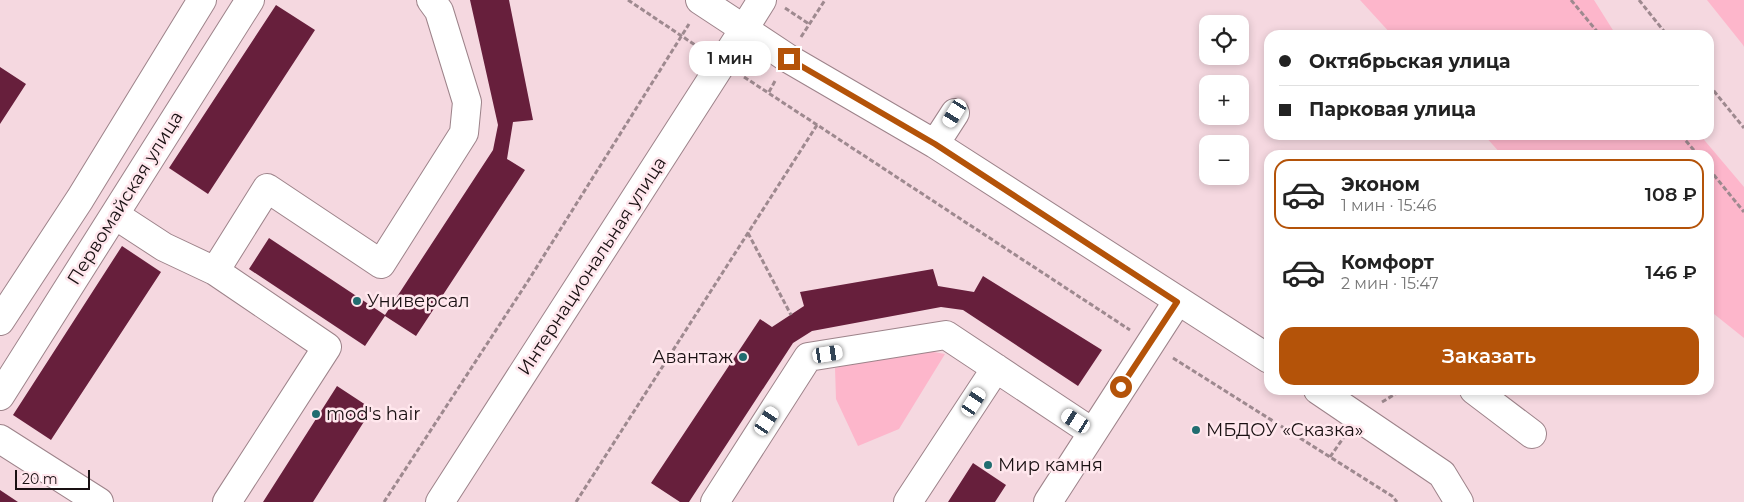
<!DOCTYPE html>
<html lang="ru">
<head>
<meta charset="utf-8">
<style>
	:root { --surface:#fff; --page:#f2f2f2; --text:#222; --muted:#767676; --line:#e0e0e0; --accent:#b45309 }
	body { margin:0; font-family:Montserrat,sans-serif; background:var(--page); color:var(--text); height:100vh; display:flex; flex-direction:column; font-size:19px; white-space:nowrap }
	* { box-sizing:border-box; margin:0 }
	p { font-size:16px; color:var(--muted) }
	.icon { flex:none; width:28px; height:28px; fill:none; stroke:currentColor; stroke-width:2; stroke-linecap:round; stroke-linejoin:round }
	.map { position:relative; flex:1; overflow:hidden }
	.side { position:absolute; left:1264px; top:150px; width:450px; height:245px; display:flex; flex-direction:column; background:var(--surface); border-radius:15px; box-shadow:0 2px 8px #0003 }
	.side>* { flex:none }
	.guide { position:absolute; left:1264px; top:30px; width:450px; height:110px; border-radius:15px; box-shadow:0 2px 8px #0003; display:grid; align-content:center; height:110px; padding:0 15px; background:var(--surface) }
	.tools { position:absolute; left:1199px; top:15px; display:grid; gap:10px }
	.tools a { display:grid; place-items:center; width:50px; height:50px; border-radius:10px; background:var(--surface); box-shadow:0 2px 8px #0003; font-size:25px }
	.scale { position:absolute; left:15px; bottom:12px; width:75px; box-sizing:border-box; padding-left:5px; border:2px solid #191012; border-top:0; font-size:14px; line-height:18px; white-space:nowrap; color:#191012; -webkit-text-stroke:4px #ffe7ed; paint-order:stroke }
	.end { position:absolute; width:22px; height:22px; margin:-11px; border:6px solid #b45309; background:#fff; box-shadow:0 0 0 2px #fff }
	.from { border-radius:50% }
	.bubble { position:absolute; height:35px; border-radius:15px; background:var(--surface); box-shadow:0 2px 8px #0003; font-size:16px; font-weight:600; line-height:35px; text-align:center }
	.car { position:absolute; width:15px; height:30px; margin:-15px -8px; border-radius:6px; box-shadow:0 0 4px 1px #0007; background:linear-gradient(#fff 24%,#345 0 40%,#fff 0 76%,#345 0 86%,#fff 0) }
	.guide b { display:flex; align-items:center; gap:18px; height:48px; font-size:19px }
	.guide b+b { border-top:1px solid var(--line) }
	.guide i { width:12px; height:12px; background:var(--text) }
	ul { padding:9px 0 0; list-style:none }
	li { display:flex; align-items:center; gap:15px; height:70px; margin:0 10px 8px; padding:0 5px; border:2px solid transparent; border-radius:15px }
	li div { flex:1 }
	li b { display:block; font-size:19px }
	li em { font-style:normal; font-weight:600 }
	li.active { border-color:var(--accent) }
	li>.icon { width:45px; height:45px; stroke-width:1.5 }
	.primary-button { display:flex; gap:10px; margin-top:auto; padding:10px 15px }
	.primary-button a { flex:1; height:58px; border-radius:15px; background:var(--accent); color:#fff; font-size:20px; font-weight:600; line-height:58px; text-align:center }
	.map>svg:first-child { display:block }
	.green { fill:#fdb6cb }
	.building { fill:#671f3c }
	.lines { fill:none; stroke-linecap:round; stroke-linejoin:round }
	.minor-casing { stroke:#9d838a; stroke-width:30 }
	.major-casing { stroke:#9d838a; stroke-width:30 }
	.path { stroke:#9e898f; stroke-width:3; stroke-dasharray:5 2.5; stroke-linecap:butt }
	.minor { stroke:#fff; stroke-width:28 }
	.major { stroke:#fff; stroke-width:28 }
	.route { stroke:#b45309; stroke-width:6 }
	.poi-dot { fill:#216d70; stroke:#ffe7ed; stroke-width:2 }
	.labels { text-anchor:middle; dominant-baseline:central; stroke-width:5; stroke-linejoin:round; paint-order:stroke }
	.street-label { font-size:18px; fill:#191012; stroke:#ffe7ed }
	.poi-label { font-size:18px; fill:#191012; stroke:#ffe7ed; text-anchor:start }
</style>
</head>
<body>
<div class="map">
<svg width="1744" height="502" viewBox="0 0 1744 502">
	<rect width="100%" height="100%" fill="#f5d8e0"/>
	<path class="green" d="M1360 0H1594L1616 35H1392Z
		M1707 0H1744V47L1743 45Z
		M1484 135H1700L1744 187V338L1709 310V155H1502Z
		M911 348 945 354 899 429 858 446 836 399 835 368Z"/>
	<path class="building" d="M470 0H509L533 120 513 122 507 159 525 170 416 336 385 316 365 346 249 269 269 238 385 315 493 150 498 125Z
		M276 5 315 30 208 194 169 168Z
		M0 67 26 84 0 124Z
		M122 246 161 272 51 440 13 415Z
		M933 269 938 286 974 292 983 276 1102 350 1078 386 963 310 941 307 812 331 793 343 689 502H680L651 483 760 319 772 327 804 306 800 292Z
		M337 386 372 409 313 502H263Z
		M973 463 1006 485 995 502H948Z
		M0 490 18 502H0Z"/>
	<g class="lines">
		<defs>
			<path id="minor" d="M762 0 744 29 789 59 935 144 1269 359
				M935 144 955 113
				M115 215 164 247 215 271 327 347 227 502
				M215 271 267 188 381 264 464 133 467 102 439 11 431 0
				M0 321 80 199 202 0
				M1318 390 1442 474 1459 502
				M1474 390 1532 434
				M0 396 250 0
				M0 439 99 502
				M715 502 808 357 946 335 1092 432
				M908 502 996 368
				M1048 502 1177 302"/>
			<path id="major" d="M440 502 744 29 700 0"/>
		</defs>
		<use href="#minor" class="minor-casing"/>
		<use href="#major" class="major-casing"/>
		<path class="path" d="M628 0 701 49
			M1571 0 1600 35
			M1639 0 1667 35
			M785 8 809 24
			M801 37 825 0
			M744 77 1130 330
			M1709 85 1744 128
			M769 92 775 81
			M1681 135 1698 155
			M1709 169 1744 212
			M748 233 791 315
			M1173 358 1392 496 1397 502
			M1382 402 1402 390
			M1330 457 1344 437
			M384 502 528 281 689 24
			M576 502 817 125"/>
		<use href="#minor" class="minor"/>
		<use href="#major" class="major"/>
	</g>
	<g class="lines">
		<path class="route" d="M789 59 935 144 1177 302 1121 387"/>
	</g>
	<g class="poi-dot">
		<circle cx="357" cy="301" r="5"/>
		<circle cx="743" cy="357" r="5"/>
		<circle cx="316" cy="414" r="5"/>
		<circle cx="1196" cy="430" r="5"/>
		<circle cx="988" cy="465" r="5"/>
	</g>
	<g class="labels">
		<g class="street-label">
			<text transform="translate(125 198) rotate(-58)">Первомайская улица</text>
			<text transform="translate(592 266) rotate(-57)">Интернациональная улица</text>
		</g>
		<g class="poi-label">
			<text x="367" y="301">Универсал</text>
			<text x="733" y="357" text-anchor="end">Авантаж</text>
			<text x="326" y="414">mod's hair</text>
			<text x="1206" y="430">МБДОУ «Сказка»</text>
			<text x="998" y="465">Мир камня</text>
		</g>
	</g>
</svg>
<div class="tools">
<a><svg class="icon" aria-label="locate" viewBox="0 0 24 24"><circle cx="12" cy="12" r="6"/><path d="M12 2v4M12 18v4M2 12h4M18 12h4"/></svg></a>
<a>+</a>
<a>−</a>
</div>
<div class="scale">20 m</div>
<i class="end from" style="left:1121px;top:387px"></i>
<i class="end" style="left:789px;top:59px"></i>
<div class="bubble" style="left:689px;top:41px;width:82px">1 мин</div>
<i class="car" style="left:955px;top:113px;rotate:212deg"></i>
<i class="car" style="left:828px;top:354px;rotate:81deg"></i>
<i class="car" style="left:974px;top:402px;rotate:33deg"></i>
<i class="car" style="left:767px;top:421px;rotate:33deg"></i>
<i class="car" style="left:1076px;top:421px;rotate:303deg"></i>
<div class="guide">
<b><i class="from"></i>Октябрьская улица</b>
<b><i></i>Парковая улица</b>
</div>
<section class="side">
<ul>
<li class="active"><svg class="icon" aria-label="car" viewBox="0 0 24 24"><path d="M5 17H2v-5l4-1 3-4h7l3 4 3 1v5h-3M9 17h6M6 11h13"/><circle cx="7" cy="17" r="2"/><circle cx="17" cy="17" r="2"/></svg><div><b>Эконом</b><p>1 мин · 15:46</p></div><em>108 ₽</em></li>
<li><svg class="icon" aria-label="car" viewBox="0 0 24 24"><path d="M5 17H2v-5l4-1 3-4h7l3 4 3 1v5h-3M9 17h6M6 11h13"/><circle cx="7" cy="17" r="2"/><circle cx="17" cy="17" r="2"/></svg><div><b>Комфорт</b><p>2 мин · 15:47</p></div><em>146 ₽</em></li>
</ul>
<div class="primary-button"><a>Заказать</a></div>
</section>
</div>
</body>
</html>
